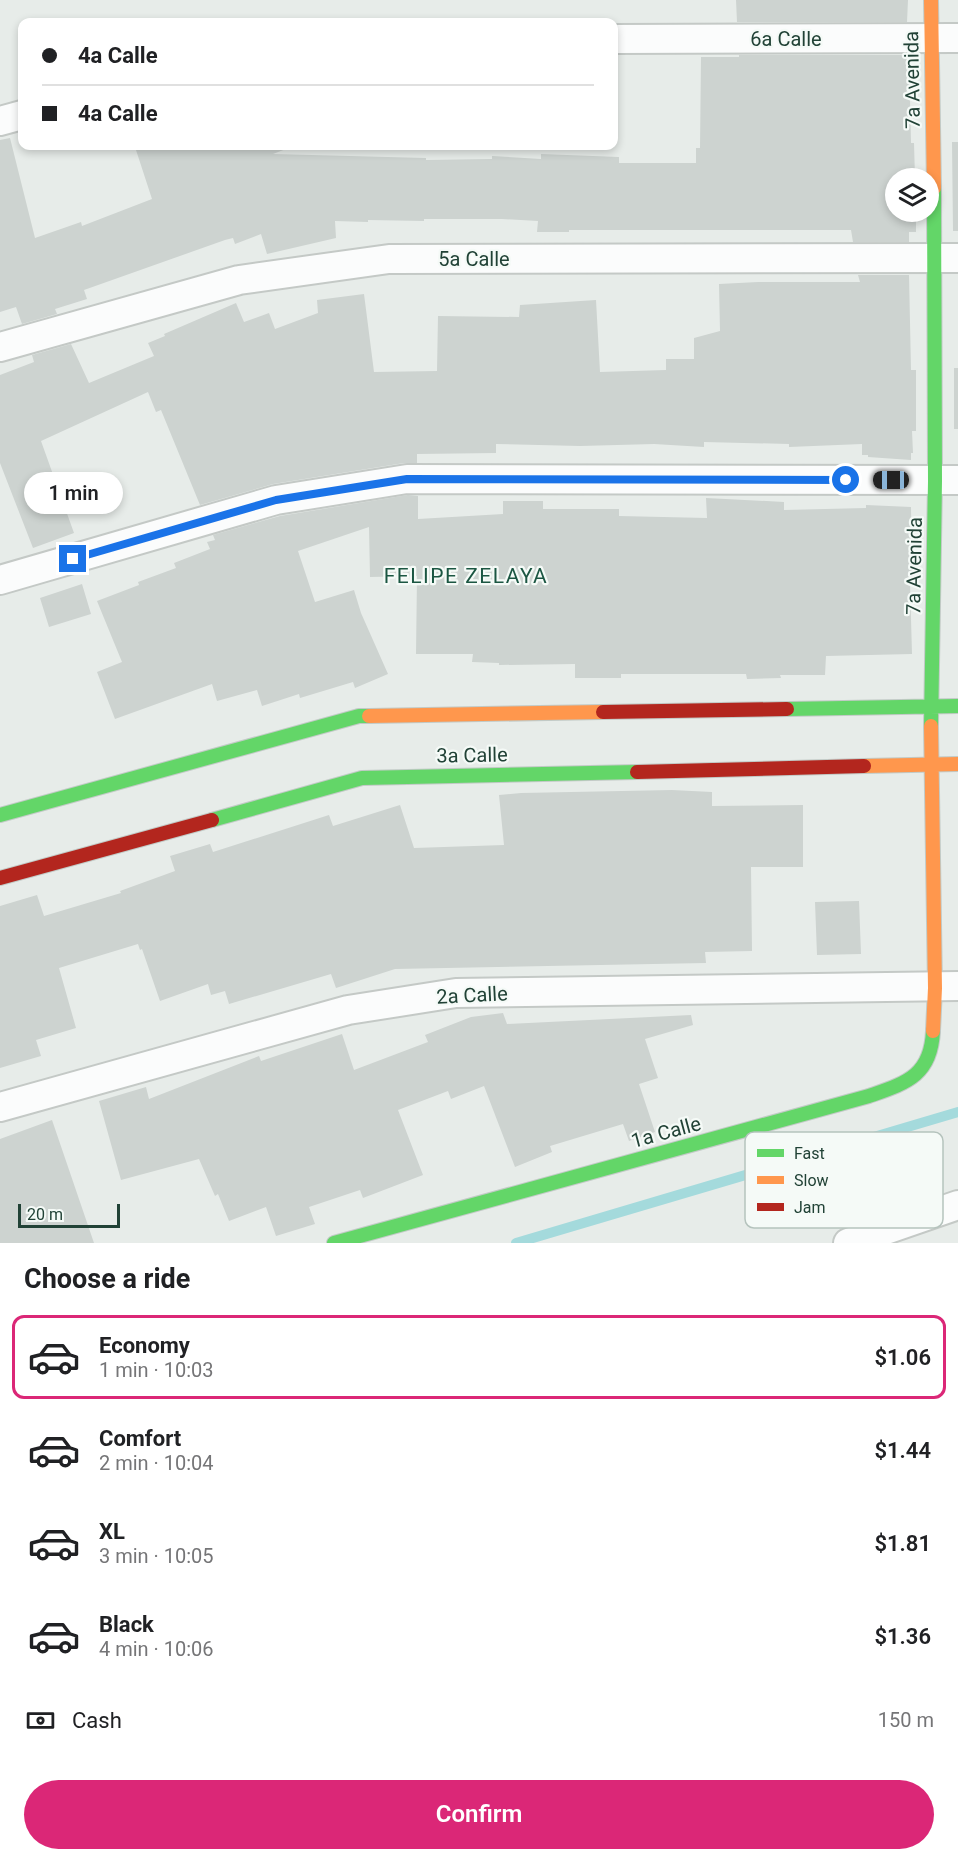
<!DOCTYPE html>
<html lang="en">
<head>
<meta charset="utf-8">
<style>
	:root { --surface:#fff; --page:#f6f6f6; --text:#202124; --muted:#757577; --line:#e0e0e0; --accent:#db2777 }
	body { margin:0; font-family:Roboto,sans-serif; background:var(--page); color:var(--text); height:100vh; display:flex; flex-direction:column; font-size:22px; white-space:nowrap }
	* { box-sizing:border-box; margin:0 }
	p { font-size:20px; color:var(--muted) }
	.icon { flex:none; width:33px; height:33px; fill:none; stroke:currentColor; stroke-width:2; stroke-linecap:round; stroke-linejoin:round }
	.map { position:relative; height:1243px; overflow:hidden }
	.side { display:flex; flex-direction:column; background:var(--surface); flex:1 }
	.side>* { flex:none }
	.guide { position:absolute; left:18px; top:18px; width:600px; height:132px; border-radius:12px; box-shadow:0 3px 9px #0003; display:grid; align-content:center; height:132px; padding:0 24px; background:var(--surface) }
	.controls { position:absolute; left:885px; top:168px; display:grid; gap:12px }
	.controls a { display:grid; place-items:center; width:54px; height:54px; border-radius:50%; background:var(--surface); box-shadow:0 3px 9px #0003; font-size:30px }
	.scale { position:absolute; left:18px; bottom:15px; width:102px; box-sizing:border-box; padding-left:6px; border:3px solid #214236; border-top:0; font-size:16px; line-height:21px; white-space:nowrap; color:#214236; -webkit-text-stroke:4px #f5faf7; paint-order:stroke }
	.end { position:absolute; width:27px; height:27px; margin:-14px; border:8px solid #1a73e8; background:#fff; box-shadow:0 0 0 3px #fff }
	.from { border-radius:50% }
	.bubble { position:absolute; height:42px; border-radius:21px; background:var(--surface); box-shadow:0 3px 9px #0003; font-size:20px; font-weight:600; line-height:42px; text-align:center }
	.car { position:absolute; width:18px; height:36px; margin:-18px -9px; border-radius:8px; box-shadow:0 0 4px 2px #0007; background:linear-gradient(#222 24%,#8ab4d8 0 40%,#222 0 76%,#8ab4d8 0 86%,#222 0) }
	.guide b { display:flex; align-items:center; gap:21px; height:57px; font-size:22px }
	.guide b+b { border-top:2px solid var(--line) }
	.guide i { width:15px; height:15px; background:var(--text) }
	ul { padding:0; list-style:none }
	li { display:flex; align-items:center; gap:18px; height:84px; margin:0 12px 9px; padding:0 12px; border:3px solid transparent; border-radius:12px }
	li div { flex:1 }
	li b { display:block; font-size:22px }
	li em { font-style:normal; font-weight:600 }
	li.selected { border-color:var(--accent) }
	li>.icon { width:54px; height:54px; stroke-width:1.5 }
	h2 { padding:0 24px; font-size:27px; line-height:72px }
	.pay { display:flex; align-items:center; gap:15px; height:66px; padding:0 24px; font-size:22px }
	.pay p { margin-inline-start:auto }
	.primary-button { display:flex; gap:12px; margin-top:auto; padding:12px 24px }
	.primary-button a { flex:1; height:69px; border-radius:36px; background:var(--accent); color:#fff; font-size:24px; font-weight:600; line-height:69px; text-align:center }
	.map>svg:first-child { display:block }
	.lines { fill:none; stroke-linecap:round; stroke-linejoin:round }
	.stream { stroke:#a4dadc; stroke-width:10 }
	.building { fill:#cdd3d0 }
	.street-casing { stroke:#c4c9c6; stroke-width:32 }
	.fast-casing { stroke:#c2cac6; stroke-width:16 }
	.slow-casing { stroke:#c2cac6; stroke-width:16 }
	.jam-casing { stroke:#c2cac6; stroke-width:16 }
	.street { stroke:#fbfcfc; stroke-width:28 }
	.fast { stroke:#63d668; stroke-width:14 }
	.slow { stroke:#ff974d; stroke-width:14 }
	.jam { stroke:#b3261e; stroke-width:14 }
	.route { stroke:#1a73e8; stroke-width:8 }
	.labels { text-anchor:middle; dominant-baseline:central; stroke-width:4.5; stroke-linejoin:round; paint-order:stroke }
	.street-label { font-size:20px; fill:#214236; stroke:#f5faf7 }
	.neighbourhood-label { font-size:21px; letter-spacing:1.5px; fill:#1b5642; stroke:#f5faf7 }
	.key { fill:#f5faf7; stroke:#b5c3bd; stroke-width:1.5 }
	.key-label { font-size:16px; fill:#214236 }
</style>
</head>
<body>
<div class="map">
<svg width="958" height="1243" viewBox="0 0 958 1243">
	<rect width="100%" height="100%" fill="#e7ece9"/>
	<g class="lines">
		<path class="stream" d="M516 1243 958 1112"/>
	</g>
	<path class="building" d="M736 0H908L907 22H737Z
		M739 55H909L911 143H914L915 178H896V212H916V232H909V242H853L851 230H569V232H537L538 221 502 219H424V221L368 220V222L335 221 336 238 267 254 261 234 235 244 233 238 225 240 84 290 87 299 55 309 57 314 22 324 16 307 0 312V140L10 138 35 238 81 222 82 226 152 199 136 150 150 146H285L286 149 273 154 426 158V160L492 159V156L541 159V154L619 157V163H696V148H700L701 57H739Z
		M952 142H958V231H953Z
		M858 275H909L911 370H916V431H912L913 453H911V460L868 457V455H862V444L789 447V444L704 442V447L654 444 580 446 496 444V453L417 454V463H404L273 484 200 505 161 410 156 412 148 392 41 441 74 533 33 548 0 463V375L34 362 32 355 71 344 89 383 154 356 148 343 165 336 164 334 236 303 244 322 269 313 275 329 318 313 317 300 364 294 374 372 437 371 438 316 519 317 520 305 596 300 600 372 666 370V359H694V338L720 331 719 284 758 282H860Z
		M954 368H958V429H954Z
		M408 495 418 496V519L503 514V501H543V509H619V516L707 518 706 498 784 502V510L866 508V505L911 507 912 583H910L912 654 826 656 825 675H780L781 678 747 679 746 674H621V678H575V664L499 665V663L472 662 473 654H416L417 576 370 577 369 527 298 551 315 602 354 590 361 613 388 674 355 688 353 682 300 698 299 694 262 706 257 690 217 701 212 684 115 719 97 672 122 662 97 601 139 585 138 582 176 568 174 563 210 549 207 542 215 540 213 535 280 516Z
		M82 584 91 614 49 627 40 598Z
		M672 790 712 792V806L803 805V867H751L752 951 705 952 706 963 395 969 336 988 331 974 229 1004 225 991 211 995 208 984 160 1001 142 949 140 950 138 944 59 968 76 1028 36 1040 41 1056 0 1068V906L37 895 44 916 121 893 120 891 175 871 170 856 210 844 213 852 329 815 333 826 400 805 414 848 504 845 499 795 521 793Z
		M859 901 861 954 817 955 815 902Z
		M503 1013 507 1024 691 1015 693 1025 645 1039 658 1078 639 1084 655 1132 629 1141 623 1124 550 1146 552 1152 515 1167 484 1086 451 1099 448 1091 398 1110 423 1175 363 1198 360 1190 309 1207 315 1224 276 1236 266 1207 229 1221 218 1194 215 1196 199 1159 121 1180 99 1101 146 1087 149 1099 259 1056 261 1061 342 1034 354 1070 428 1042 425 1035 471 1017Z
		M52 1120 94 1243H0V1139Z"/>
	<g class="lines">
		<defs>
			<path id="street" d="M614 39 958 38
				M0 121 22 115
				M0 347 239 280 389 259 958 258
				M0 580 276 500 407 479 958 480
				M0 1107 348 1010 456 993 958 986
				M848 1243 958 1205"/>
			<path id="fast" d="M787 709 958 706
				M931 726 935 481 934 188
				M0 815 359 716H369
				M212 820 362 778 637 772
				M334 1243 869 1096C906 1083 931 1076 933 1031"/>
			<path id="slow" d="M931 0 934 188
				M369 716 603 712
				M931 726 935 988 933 1031
				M864 766 958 764"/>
			<path id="jam" d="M603 712 787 709
				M637 772 864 766
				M0 878 212 820"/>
		</defs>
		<use href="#street" class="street-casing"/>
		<use href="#fast" class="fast-casing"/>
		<use href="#slow" class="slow-casing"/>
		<use href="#jam" class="jam-casing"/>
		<use href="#street" class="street"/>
		<use href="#fast" class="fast"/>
		<use href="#slow" class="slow"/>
		<use href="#jam" class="jam"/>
	</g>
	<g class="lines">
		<path class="route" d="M73 559 276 500 407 479 846 480"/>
	</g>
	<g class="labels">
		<g class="street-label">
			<text x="786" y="39">6a Calle</text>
			<text transform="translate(912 80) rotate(-91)">7a Avenida</text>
			<text x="474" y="259">5a Calle</text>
			<text transform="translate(914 566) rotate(-89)">7a Avenida</text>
			<text transform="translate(472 755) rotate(-1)">3a Calle</text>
			<text transform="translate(472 995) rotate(-3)">2a Calle</text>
			<text transform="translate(666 1132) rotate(-15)">1a Calle</text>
		</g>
		<g class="neighbourhood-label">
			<text x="466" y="576">FELIPE ZELAYA</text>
		</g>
	</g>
	<rect x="745" y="1132" width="198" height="96" rx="9" class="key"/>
	<rect x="757" y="1149" width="27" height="8" fill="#63d668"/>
	<rect x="757" y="1176" width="27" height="8" fill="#ff974d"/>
	<rect x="757" y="1203" width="27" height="8" fill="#b3261e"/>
	<g class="key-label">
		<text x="794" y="1159">Fast</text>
		<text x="794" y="1186">Slow</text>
		<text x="794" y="1213">Jam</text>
	</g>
</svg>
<div class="controls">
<a><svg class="icon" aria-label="layers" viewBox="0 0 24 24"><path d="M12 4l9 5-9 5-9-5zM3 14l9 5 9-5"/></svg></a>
</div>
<div class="scale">20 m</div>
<i class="end from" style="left:846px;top:480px"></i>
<i class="end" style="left:73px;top:559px"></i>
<div class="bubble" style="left:24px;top:472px;width:99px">1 min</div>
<i class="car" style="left:891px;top:480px;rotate:270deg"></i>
<div class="guide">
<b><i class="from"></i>4a Calle</b>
<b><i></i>4a Calle</b>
</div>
</div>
<section class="side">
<h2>Choose a ride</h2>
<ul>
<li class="selected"><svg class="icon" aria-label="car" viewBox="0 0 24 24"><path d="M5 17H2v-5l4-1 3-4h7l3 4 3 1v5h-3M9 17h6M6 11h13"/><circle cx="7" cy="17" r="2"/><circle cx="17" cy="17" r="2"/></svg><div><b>Economy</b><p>1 min · 10:03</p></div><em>$1.06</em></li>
<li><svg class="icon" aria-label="car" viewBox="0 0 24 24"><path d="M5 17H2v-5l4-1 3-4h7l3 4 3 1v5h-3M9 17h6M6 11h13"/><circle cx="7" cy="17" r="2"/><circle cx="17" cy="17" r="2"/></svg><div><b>Comfort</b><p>2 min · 10:04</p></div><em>$1.44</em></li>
<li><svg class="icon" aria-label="car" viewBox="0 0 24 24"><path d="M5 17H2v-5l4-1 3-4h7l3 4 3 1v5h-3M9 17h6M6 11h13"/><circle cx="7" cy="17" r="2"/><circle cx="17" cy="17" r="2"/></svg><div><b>XL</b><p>3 min · 10:05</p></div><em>$1.81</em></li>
<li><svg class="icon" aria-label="car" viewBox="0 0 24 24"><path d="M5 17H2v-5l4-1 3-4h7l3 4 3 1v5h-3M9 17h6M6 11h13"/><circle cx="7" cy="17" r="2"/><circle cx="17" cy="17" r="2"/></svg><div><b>Black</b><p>4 min · 10:06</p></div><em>$1.36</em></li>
</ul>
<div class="pay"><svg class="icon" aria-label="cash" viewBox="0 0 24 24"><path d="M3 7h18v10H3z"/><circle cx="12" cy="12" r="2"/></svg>Cash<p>150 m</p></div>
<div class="primary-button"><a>Confirm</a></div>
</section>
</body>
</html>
